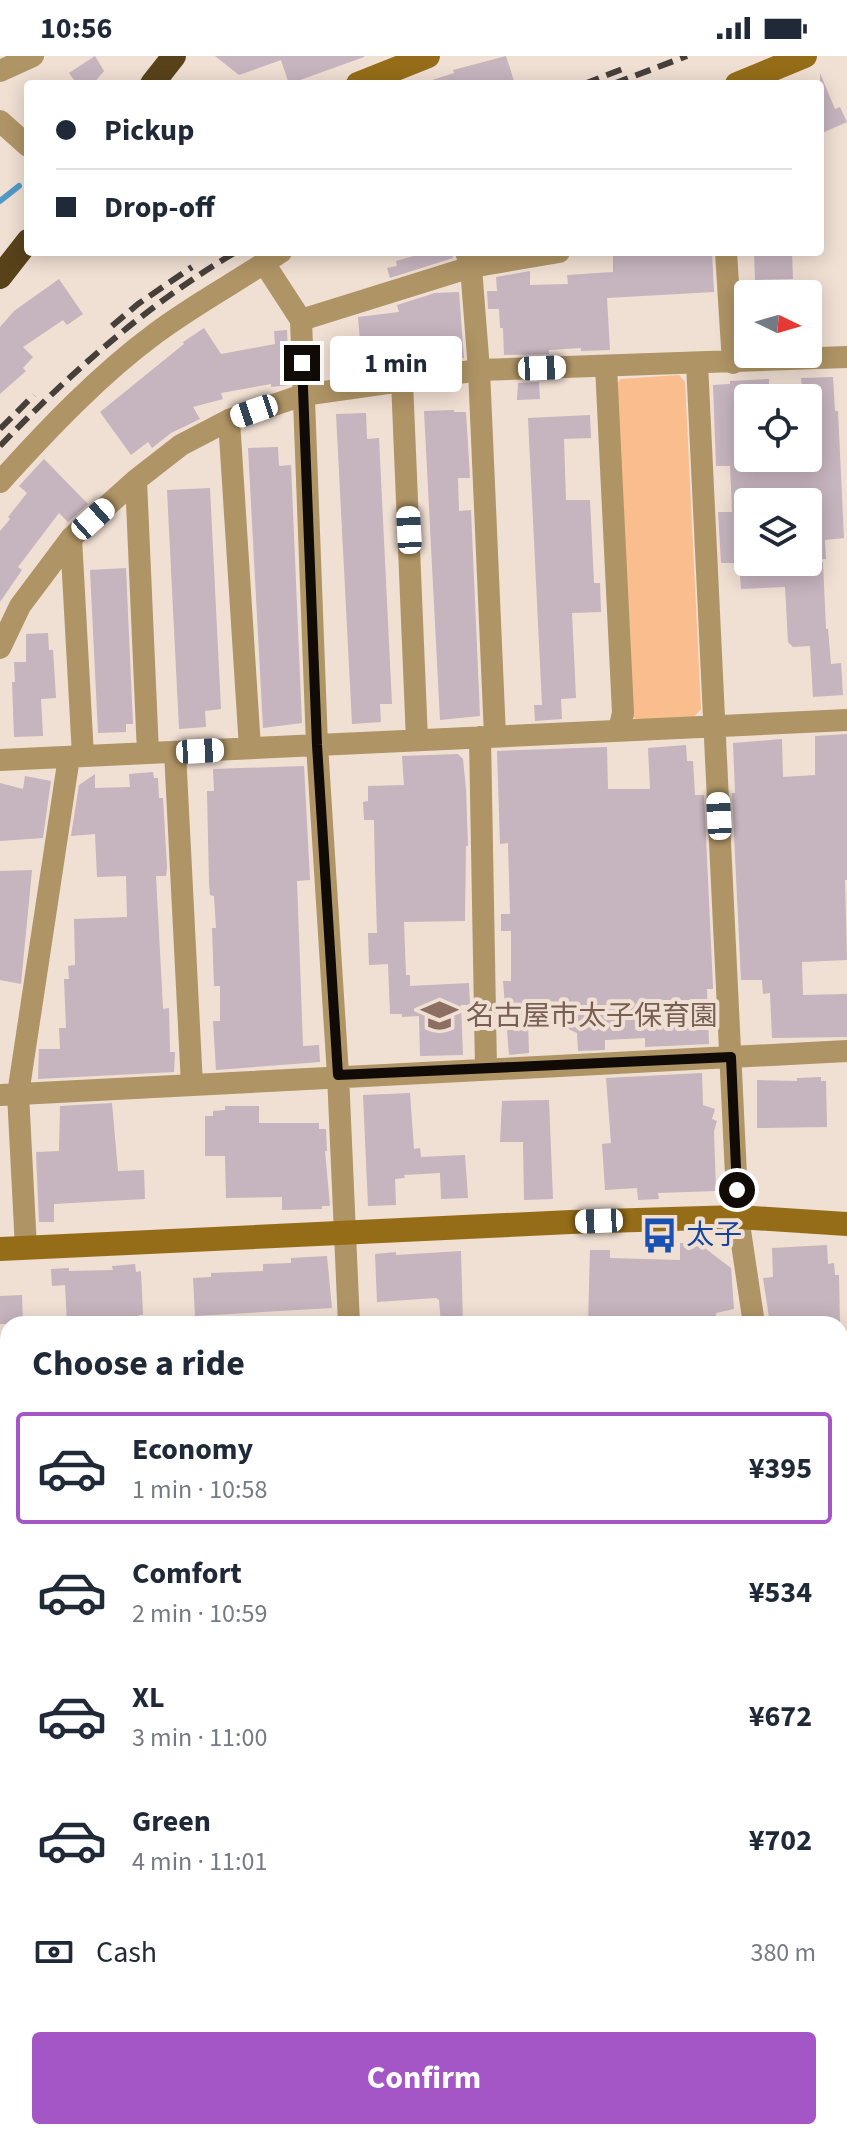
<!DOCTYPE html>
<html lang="en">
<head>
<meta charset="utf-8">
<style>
	:root { --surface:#fff; --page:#f2f2f3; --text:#1f2937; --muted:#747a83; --line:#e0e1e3; --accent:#a455c6 }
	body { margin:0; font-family:"Source Sans 3","Noto Sans JP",sans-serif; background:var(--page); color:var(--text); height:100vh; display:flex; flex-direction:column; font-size:30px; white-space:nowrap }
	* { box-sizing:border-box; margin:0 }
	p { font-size:26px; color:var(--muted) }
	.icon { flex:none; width:44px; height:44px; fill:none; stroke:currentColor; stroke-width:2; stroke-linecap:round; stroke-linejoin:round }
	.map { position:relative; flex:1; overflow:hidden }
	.sheet { position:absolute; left:0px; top:1260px; width:848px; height:824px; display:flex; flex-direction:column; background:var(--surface); border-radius:24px 24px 0 0; box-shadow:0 4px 20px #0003 }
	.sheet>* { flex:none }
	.guide { position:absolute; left:24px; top:24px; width:800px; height:176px; border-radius:8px; box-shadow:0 4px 20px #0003; display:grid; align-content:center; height:176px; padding:0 32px; background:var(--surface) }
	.needle { width:52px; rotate:95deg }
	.tools { position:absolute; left:734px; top:224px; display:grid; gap:16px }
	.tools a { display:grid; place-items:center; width:88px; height:88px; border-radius:8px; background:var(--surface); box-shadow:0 4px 20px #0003; font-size:40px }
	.end { position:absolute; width:36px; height:36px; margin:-18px; border:10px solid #100b07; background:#fff; box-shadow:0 0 0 4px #fff }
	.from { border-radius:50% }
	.bubble { position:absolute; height:56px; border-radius:8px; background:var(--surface); box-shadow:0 4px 20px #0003; font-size:26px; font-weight:700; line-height:56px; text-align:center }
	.car { position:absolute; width:24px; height:48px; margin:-24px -12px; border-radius:10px; box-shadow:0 0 6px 2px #0007; background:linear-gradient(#fff 24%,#345 0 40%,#fff 0 76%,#345 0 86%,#fff 0) }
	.guide b { display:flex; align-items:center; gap:28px; height:76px; font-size:30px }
	.guide b+b { border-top:2px solid var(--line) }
	.guide i { width:20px; height:20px; background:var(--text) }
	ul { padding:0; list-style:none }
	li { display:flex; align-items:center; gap:24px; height:112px; margin:0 16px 12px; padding:0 16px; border:4px solid transparent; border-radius:8px }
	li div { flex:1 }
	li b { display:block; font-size:30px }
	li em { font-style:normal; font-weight:700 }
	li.active { border-color:var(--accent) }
	li>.icon { width:72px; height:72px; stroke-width:1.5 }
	h2 { padding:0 32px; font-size:36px; line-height:96px }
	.pay { display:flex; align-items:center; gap:20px; height:88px; padding:0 32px; font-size:30px }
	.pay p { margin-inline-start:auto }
	.button { display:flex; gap:16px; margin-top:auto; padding:16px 32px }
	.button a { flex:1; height:92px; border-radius:8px; background:var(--accent); color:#fff; font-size:32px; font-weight:700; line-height:92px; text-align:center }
	.status { display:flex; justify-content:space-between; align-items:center; height:56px; padding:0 40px; background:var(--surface); direction:ltr }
	.status svg { height:22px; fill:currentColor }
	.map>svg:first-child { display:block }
	.green { fill:#fabd8e }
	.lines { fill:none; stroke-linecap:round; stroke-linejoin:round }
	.stream { stroke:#519ac6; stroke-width:6 }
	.building { fill:#c6b4be }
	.street { stroke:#af9465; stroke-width:22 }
	.secondary { stroke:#956d18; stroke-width:24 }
	.highway { stroke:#58421a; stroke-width:24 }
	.rail { stroke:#473f39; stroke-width:6; stroke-dasharray:16 8; stroke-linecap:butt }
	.route { stroke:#100b07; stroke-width:10 }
	.labels { text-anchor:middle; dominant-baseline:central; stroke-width:8; stroke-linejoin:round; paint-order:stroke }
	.education-label { font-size:28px; fill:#785e54; stroke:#f0dfd3; text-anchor:start }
	.transit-label { font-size:28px; fill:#164399; stroke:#f0dfd3; text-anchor:start }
</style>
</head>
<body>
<div class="status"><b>10:56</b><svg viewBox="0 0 49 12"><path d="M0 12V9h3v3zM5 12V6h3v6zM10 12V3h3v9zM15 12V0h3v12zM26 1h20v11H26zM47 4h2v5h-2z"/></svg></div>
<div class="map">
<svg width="847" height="2084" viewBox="0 0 847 2084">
	<rect width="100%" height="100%" fill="#f0dfd3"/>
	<path class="green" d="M679 319 685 326 701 653 693 662 638 665 629 658 613 331 621 323Z"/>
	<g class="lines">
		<path class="stream" d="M0 145 19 130"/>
	</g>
	<path class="building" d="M95 0 104 15 93 28H77L69 17Z
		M215 0H364V1L289 28 281 4 239 19Z
		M506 0 515 28H430L429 25 454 17 453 14Z
		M820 17 835 53 840 51 847 66 820 78Z
		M428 196H452L453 202 390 222 387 212 397 210 396 205Z
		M674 196H712L714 236 607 242 610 294 581 295V292L549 294V298L504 299 503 272H500L499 253H488L487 235H497L496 221 530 215V229L568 228 567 219 613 216V199Z
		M754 196H792L793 223 755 224Z
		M59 223 83 258 67 269 63 264 23 291 33 301 23 312 26 315 0 338V271L14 255Z
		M459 236 464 302 417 305V309L403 311H401V307L362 310 358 261 399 256 397 249 435 237Z
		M204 272 221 298 275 288 274 275 287 274 289 329 271 331V328L221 337 223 343 193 351 200 363 171 377 152 392 148 386 131 399 100 356 184 288 183 286Z
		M833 321 835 355H838L844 482 825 484 826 503 808 504V444L748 446V506H823L826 573H828L831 608 841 607 843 639 813 641 810 590 793 591 788 586 785 531 741 533 739 507H721L718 456H732L730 410H716L713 329 730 328V325L769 323V342H748V402H808V342H803L801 322Z
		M539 326 540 343 517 344 518 327Z
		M454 354V356H466L470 422H458L459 455 471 454 480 660 440 664 424 355Z
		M366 357 367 383 379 382 392 648H380L381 666 352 668 336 358Z
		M590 359 591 382 564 383 566 444H590L594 527H600L601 556 572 557 576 642 561 643 562 663 535 665 534 649H542L528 362Z
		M278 391 279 410 291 409 302 667 263 672 248 392Z
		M44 403 88 448 68 466 59 457 18 511 22 514 0 546V475L10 463 8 461 27 437 19 430Z
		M210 432 221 653 205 655 206 671 179 673 167 434Z
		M126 512 133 668H126V676L98 677 90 514Z
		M48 577 49 594H53L56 642 41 643 43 680 14 681 12 626H15L14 606H26V578Z
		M847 678V824H845L847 904 802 906 803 939 847 938V981L772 982 770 937 763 938 762 924H741L732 737H735L733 687 782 683 783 721 815 719V680Z
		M686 689 687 705H693L695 739H704L713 930V933H707L709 988 645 991V982L605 984V994L578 995 577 977 549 964 546 973 528 964 529 997 509 999 503 925H511V875H501V858H510L508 787 500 788 497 695 607 691 608 733H650L648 692Z
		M458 698 463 703 466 733 468 790H466L465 865 404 866 406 919H410V930L469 927 470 949H461L463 999 420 1000 419 960 402 961V958H390L388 908 369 909 368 877H377L375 815 374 764H364L363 746 368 745V730L404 729 402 700Z
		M304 710 310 824 297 825 303 990 319 989 320 1006 216 1014 213 965H220V930H214L212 872H216L214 840 210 839 209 827 207 735H214L213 713Z
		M153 716 154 722H158L159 742H163L167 811 166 820H156L163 953 169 952 170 996H175L174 1016 38 1023 39 993H60L59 972H66L64 923H69L68 910 75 909 74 863 127 861 126 820 97 821 95 778 71 780 79 729 95 718V732L130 731 129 718Z
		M25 720 51 725 43 782 0 785V727L23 733Z
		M32 814 21 928 0 924V815Z
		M702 1017 703 1049 715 1053 712 1063 717 1065 714 1075 716 1135 658 1137 659 1143 638 1144 637 1132 605 1134 602 1088 611 1087 606 1022Z
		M821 1021V1025H826L827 1071 757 1072V1024L797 1025V1022Z
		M410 1037 414 1093 420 1092 421 1101 465 1099 468 1142 441 1143 440 1117 404 1119 405 1122 395 1123 396 1149 368 1150 363 1039Z
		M549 1044 553 1143 524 1144 523 1086H500L502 1045Z
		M112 1047 118 1115 144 1114 145 1143 54 1148V1166H39L36 1096 59 1095 60 1050Z
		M225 1050H259V1067H319V1073H326L327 1095H325L330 1150H322V1153L282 1154V1141L226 1142 225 1100H205V1060H213V1055L225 1054Z
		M680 1187H706V1193L731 1212 734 1253 716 1257 717 1268H588L590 1194H610V1202L680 1204Z
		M827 1189 828 1208 834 1207 835 1219H839L840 1268H770L763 1222 773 1221 772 1192Z
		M461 1195 463 1268H441L439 1244 436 1242 377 1246 375 1198 396 1196V1199Z
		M327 1200 332 1252 195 1260 193 1222 211 1221V1217L263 1215V1208L291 1207V1202Z
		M135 1208 136 1216 141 1215 143 1259H139V1268H67L65 1229 52 1230 51 1213 69 1212V1215L113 1214 112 1210Z
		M22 1239 23 1268H0V1240Z"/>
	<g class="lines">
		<path class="street" d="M0 15 33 0
			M0 65 28 90
			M466 196 471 211 479 314 495 680
			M726 196 733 307
			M264 207 301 264 317 689 338 1019 349 1268
			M301 264 471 211 559 196
			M697 307 738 1161 754 1268
			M606 310 623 657 619 674
			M402 325 417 684
			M229 364 250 692
			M136 424 148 697
			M0 426C48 373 99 319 156 277 196 247 240 224 281 196
			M71 482 83 700
			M0 592 20 550 71 482 136 424 181 389 229 364 303 339 479 314 847 301
			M480 681 486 1013
			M175 696 192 1029
			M0 704 847 664
			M0 1039 847 995
			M26 1192 18 1038 69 701
			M0 1317 8 1320
			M840 1367H847
			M840 1682H847
			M0 1844 8 1855
			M840 2029 847 2035
			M254 2076 256 2084
			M779 2084 785 2076"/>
		<path class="secondary" d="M358 28 428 0
			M737 28 805 0
			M0 1193 571 1166 738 1161 847 1168"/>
		<path class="highway" d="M152 28 174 0
			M0 221 28 185"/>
		<path class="rail" d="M584 28 625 12
			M613 28 687 0
			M112 270 138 248 192 211
			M0 373 34 339
			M0 390C70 317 149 247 236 196"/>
	</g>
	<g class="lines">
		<path class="route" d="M302 307 317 689 338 1019 731 1001 737 1134"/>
	</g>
	<defs>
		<symbol id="school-bare" viewBox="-9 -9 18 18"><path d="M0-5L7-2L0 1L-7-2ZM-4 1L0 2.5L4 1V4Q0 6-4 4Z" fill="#8d6e63" stroke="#f0dfd3" stroke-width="2.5" paint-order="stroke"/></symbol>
		<symbol id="bus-bare" viewBox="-9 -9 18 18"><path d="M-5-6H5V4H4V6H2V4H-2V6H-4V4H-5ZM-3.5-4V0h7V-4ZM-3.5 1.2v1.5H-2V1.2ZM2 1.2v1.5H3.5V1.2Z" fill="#1a4fb4" stroke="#f0dfd3" stroke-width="2.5" paint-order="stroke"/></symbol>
	</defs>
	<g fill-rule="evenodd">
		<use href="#school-bare" x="414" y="934" width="51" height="51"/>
		<use href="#bus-bare" x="634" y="1154" width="51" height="51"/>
	</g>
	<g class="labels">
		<g class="education-label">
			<text x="466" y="960">名古屋市太子保育園</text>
		</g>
		<g class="transit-label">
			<text x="686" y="1179">太子</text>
		</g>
	</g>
</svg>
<div class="tools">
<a><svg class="needle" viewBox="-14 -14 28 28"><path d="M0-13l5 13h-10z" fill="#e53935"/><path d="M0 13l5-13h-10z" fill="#747a83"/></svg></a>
<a><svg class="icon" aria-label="locate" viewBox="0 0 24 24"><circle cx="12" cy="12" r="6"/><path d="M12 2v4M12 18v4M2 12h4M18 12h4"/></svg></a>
<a><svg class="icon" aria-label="layers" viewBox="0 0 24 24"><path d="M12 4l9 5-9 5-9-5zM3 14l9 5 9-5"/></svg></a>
</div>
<i class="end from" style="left:737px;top:1134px"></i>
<i class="end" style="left:302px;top:307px"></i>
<div class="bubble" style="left:330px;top:280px;width:132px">1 min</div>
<i class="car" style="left:542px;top:312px;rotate:88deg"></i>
<i class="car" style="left:254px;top:355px;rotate:251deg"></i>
<i class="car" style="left:93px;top:463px;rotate:48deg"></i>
<i class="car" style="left:409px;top:474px;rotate:357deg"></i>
<i class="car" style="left:200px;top:695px;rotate:87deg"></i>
<i class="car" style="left:719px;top:760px;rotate:357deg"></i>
<i class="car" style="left:599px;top:1165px;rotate:268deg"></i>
<div class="guide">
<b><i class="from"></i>Pickup</b>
<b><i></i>Drop-off</b>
</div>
<section class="sheet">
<h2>Choose a ride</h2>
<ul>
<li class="active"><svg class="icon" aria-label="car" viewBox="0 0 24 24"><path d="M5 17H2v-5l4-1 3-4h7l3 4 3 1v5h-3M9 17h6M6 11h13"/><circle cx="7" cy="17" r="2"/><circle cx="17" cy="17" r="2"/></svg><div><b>Economy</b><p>1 min · 10:58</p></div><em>¥395</em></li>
<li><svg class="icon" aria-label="car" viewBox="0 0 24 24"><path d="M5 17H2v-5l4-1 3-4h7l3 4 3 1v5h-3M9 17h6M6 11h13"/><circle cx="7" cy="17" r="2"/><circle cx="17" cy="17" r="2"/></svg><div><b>Comfort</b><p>2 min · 10:59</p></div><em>¥534</em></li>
<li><svg class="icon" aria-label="car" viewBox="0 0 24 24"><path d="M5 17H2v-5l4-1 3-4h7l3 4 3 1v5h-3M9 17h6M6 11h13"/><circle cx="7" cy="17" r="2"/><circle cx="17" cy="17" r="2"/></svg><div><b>XL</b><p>3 min · 11:00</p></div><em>¥672</em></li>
<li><svg class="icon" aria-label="car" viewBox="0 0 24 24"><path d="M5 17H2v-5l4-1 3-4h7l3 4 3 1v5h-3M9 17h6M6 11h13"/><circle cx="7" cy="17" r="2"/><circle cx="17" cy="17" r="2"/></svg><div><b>Green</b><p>4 min · 11:01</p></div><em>¥702</em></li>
</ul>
<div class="pay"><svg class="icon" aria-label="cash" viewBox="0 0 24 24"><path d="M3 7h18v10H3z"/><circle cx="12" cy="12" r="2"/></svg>Cash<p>380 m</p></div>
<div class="button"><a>Confirm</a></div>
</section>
</div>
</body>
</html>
